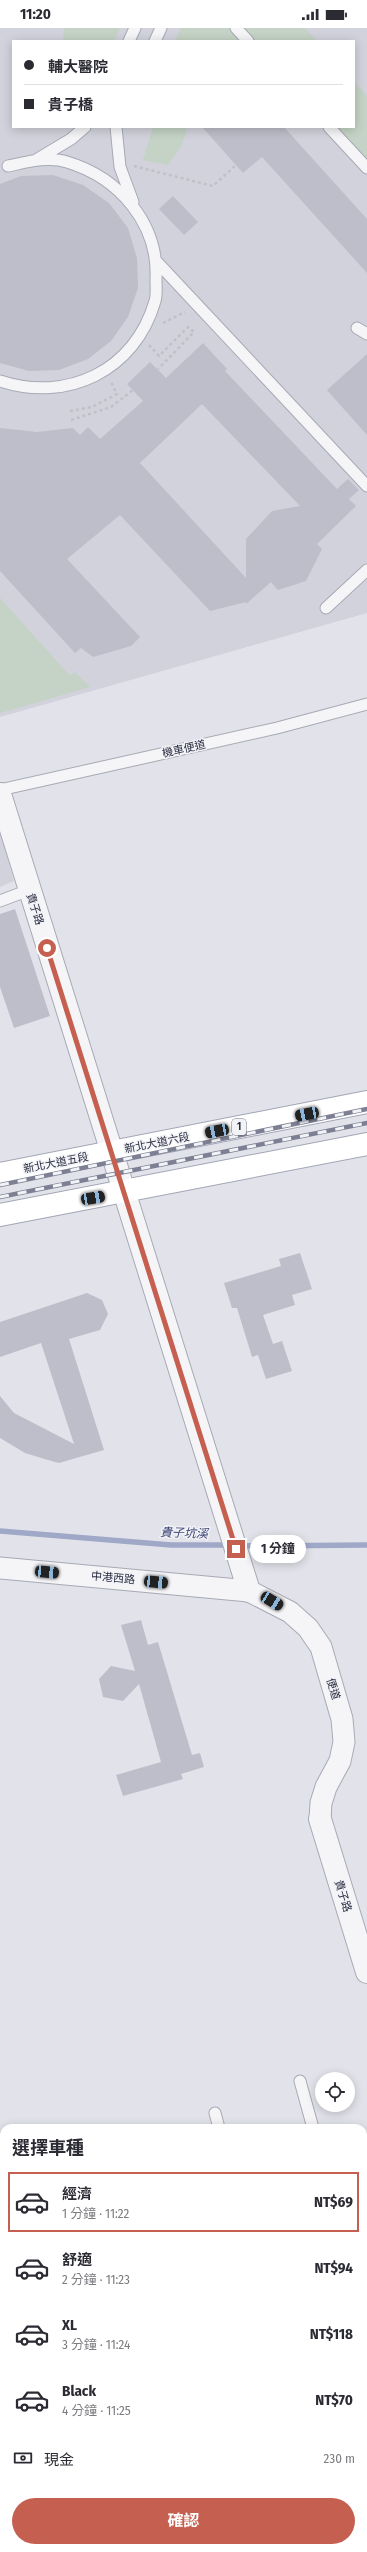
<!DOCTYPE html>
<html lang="zh-TW">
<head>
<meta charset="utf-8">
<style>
	:root { --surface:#fff; --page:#f7f7f7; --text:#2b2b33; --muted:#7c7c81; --line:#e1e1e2; --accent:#c56051 }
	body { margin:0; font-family:"Fira Sans Condensed","Noto Sans TC",sans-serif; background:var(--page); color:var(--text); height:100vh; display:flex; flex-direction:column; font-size:15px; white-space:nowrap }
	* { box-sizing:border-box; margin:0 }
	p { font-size:13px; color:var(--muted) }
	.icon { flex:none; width:22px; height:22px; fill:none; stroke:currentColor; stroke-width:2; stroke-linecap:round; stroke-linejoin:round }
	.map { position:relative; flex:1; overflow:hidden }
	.sheet { position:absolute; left:0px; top:2096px; width:367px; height:428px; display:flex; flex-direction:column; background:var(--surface); border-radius:12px 12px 0 0; box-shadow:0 2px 10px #0003 }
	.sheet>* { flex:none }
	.banner { position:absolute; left:12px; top:12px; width:343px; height:88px; border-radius:0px; box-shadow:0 2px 10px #0003; display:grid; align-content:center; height:88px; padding:0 12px; background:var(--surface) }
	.tools { position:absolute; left:315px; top:2044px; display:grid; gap:8px }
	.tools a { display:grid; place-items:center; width:40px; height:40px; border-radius:50%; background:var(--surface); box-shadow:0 2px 10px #0003; font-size:20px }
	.end { position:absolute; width:18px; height:18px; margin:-9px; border:5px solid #c56051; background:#fff; box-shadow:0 0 0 2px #fff }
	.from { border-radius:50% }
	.bubble { position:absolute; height:28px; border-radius:14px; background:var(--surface); box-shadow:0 2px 10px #0003; font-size:13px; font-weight:700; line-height:28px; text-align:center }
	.car { position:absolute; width:12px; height:24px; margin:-12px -6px; border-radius:5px; box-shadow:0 0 3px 1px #0007; background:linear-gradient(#222 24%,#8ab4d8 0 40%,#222 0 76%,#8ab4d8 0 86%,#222 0) }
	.banner b { display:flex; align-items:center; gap:14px; height:38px; font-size:15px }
	.banner b+b { border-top:1px solid var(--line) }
	.banner i { width:10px; height:10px; background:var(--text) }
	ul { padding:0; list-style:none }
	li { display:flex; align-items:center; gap:12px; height:60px; margin:0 8px 6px; padding:0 4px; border:2px solid transparent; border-radius:0px }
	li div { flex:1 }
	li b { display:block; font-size:15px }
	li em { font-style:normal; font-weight:700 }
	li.current { border-color:var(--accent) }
	li>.icon { width:36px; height:36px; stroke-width:1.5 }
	h2 { padding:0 12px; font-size:18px; line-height:48px }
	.pay { display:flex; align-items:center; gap:10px; height:44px; padding:0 12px; font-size:15px }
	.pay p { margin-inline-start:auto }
	.action { display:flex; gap:8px; margin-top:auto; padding:8px 12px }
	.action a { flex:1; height:46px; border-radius:24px; background:var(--accent); color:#fff; font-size:16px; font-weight:700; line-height:46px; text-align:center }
	.status { display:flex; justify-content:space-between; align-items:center; height:28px; padding:0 20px; background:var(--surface); direction:ltr }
	.status svg { height:11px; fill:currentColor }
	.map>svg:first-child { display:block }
	.built { fill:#d1d2db; fill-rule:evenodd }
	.green { fill:#c4d3c5 }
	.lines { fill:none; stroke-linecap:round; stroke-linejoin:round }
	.stream { stroke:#a0a8c7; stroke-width:5.5 }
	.building { fill:#bdbec9; fill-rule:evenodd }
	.service-casing { stroke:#a7a9b4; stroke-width:13 }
	.minor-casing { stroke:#a7a9b4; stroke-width:23 }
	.tertiary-casing { stroke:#a7a9b4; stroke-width:24 }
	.primary-casing { stroke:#a2a5b5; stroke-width:24 }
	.path { stroke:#c0c1c8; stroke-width:2.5; stroke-dasharray:3 3; stroke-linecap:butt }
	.service { stroke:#f5f5f8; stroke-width:11 }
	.minor { stroke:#f5f5f8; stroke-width:21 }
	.tertiary { stroke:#f5f5f8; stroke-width:22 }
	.primary { stroke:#fff; stroke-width:22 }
	.rail-casing { stroke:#7d7f92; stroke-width:4.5 }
	.rail { stroke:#f2f3f7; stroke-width:3; stroke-dasharray:9; stroke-linecap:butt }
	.route { stroke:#c56051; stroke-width:5 }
	.labels { text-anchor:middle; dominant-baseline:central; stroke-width:3; stroke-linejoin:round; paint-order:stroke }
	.shield { fill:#f2f3f7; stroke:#676878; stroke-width:1 }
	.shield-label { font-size:10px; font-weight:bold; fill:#2b2d41 }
	.street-label { font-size:11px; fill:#2b2d41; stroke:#f2f3f7 }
	.water-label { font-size:12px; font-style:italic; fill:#384272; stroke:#f2f3f7 }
</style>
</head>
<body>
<div class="status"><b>11:20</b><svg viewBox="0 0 49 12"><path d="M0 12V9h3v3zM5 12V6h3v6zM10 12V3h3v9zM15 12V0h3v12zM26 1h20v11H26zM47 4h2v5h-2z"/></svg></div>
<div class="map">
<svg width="367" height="2524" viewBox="0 0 367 2524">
	<rect width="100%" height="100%" fill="#e2e3ea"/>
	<path class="built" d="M0 0H367V585L0 689ZM13 13H354V99H13Z
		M0 804 14 853 0 859Z"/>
	<path class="green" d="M64 0H120L114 13H63Z
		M181 0H229L241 13H175Z
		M243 0H305L317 13H255Z
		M354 54 367 68V133L336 99H354Z
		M153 99H187C185 114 177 125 168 137L143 132Z
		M0 570 70 648 75 644 90 659 0 685Z"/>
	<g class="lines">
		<path class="stream" d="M0 1503 171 1517H231
			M239 1518 367 1517"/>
	</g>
	<path class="building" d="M202 99H284L367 191V245L262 129 243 145Z
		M53 147 83 157 109 175 128 200 137 230 138 260 128 289 111 313 88 331 59 342 29 343 0 335V156L21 148Z
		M173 168 198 194 184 207 159 181Z
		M203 315 227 341 225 343 337 461 348 451 359 462 349 471 356 478 317 516 322 521 306 553 278 562 271 554 246 576V574L210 583 120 487 67 531 140 609 131 618 93 629 81 620 75 625 0 543V400L37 404 73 400 80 407 88 399 100 411 143 373 127 356 150 334 166 350ZM202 376 300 478 272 483 246 511V550L140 435Z
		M367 326V407L327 362Z
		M15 881 50 988 14 1000 0 959V886Z
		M300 1225 312 1261 292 1267 295 1277 263 1287 273 1316 282 1313 292 1343 266 1351 258 1327 252 1329 237 1280H232L224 1255 281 1238 279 1231Z
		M87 1265 102 1272 108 1286 100 1302 69 1311 104 1422 59 1435 48 1432 25 1425 0 1410V1368L14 1385 74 1416 41 1315 0 1329V1294Z
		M141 1592 148 1617 158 1614 192 1727 200 1725 204 1739 181 1746 183 1751 123 1768 116 1747 161 1734 139 1656 123 1673 103 1669 99 1651 111 1638 135 1643 121 1597Z"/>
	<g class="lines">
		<defs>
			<path id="service" d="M236 0 248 13
				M129 13 135 0
				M155 13 161 0
				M116 99 120 139 133 174
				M329 99 367 140
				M36 132 71 111 85 99
				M157 234 367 458
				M357 300 367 306
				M0 353C67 375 135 343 155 273 157 267 156 259 156 252 159 196 120 150 67 134 48 128 27 134 8 138
				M326 580 367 542
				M0 762 277 700 367 676
				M0 873 29 862
				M300 2053 313 2100
				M215 2085 219 2100
				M363 2138 367 2137
				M0 2377 4 2390
				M363 2386 367 2392
				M363 2444 367 2441
				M0 2446 4 2444
				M363 2487 367 2489
				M230 2524 234 2520"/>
			<path id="minor" d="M0 1540 249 1563 290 1584 308 1600 321 1619 342 1691 344 1714 340 1733 326 1759 321 1775 320 1791"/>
			<path id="tertiary" d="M0 766 249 1563
				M320 1791 367 1944"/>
			<path id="primary" d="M0 1146 367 1074
				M0 1187 367 1116"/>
		</defs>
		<use href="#service" class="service-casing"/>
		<use href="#minor" class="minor-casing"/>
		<use href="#tertiary" class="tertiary-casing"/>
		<use href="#primary" class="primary-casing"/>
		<path class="path" d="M134 138 213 158 236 137
			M163 295 185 284
			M149 317 159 328 188 299 194 304 158 341
			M70 383 92 379 117 366 111 354
			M71 392 111 379 133 362
			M363 2271 367 2268"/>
		<use href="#service" class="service"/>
		<use href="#minor" class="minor"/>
		<use href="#tertiary" class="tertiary"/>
		<use href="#primary" class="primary"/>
		<defs>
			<path id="rail" d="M0 1157 367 1081
				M0 1169 367 1095"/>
		</defs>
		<use href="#rail" class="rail-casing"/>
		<use href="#rail" class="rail"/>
	</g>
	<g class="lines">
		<path class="route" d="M47 920 236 1521"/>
	</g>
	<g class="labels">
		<rect class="shield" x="232" y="1091" width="14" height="16" rx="3"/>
		<g class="shield-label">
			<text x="239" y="1099">1</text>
		</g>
		<g class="street-label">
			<text transform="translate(184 721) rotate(-13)">機車便道</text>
			<text transform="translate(35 881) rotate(72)">貴子路</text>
			<text transform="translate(157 1115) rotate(-11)">新北大道六段</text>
			<text transform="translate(56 1135) rotate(-11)">新北大道五段</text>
			<text transform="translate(113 1550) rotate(5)">中港西路</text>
			<text transform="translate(333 1661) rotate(73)">便道</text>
			<text transform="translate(343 1868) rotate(73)">貴子路</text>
		</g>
		<g class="water-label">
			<text transform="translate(184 1505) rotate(2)">貴子坑溪</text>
		</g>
	</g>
</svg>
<div class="tools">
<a><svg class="icon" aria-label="locate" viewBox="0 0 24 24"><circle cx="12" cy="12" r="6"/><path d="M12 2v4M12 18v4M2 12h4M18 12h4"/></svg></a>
</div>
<i class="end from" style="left:47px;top:920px"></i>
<i class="end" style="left:236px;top:1521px"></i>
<div class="bubble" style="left:250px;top:1507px;width:56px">1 分鐘</div>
<i class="car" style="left:307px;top:1086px;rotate:259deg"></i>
<i class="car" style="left:217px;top:1103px;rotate:259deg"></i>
<i class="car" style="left:93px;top:1170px;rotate:80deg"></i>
<i class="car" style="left:47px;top:1544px;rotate:95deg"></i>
<i class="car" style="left:156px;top:1554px;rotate:95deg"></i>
<i class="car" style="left:272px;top:1573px;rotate:121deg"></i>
<div class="banner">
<b><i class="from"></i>輔大醫院</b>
<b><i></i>貴子橋</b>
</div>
<section class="sheet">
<h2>選擇車種</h2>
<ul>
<li class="current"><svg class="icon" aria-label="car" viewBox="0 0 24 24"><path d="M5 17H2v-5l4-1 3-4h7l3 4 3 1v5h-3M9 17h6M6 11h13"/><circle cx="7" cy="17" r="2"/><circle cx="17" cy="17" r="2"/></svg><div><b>經濟</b><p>1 分鐘 · 11:22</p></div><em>NT$69</em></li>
<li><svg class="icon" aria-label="car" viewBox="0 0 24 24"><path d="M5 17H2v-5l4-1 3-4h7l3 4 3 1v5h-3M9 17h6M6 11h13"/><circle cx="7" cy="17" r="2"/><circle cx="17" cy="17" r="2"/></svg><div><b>舒適</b><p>2 分鐘 · 11:23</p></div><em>NT$94</em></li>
<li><svg class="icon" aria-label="car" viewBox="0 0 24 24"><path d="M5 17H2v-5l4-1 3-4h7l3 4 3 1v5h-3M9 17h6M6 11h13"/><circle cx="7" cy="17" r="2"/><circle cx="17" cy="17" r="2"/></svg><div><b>XL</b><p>3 分鐘 · 11:24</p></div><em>NT$118</em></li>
<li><svg class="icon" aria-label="car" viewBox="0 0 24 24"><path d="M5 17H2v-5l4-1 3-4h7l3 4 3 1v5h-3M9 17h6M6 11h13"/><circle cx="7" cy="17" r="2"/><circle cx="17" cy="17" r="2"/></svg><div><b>Black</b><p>4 分鐘 · 11:25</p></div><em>NT$70</em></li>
</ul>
<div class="pay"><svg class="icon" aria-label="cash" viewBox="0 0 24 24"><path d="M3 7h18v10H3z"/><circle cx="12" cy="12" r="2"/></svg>現金<p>230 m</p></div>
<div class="action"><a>確認</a></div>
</section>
</div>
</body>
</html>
